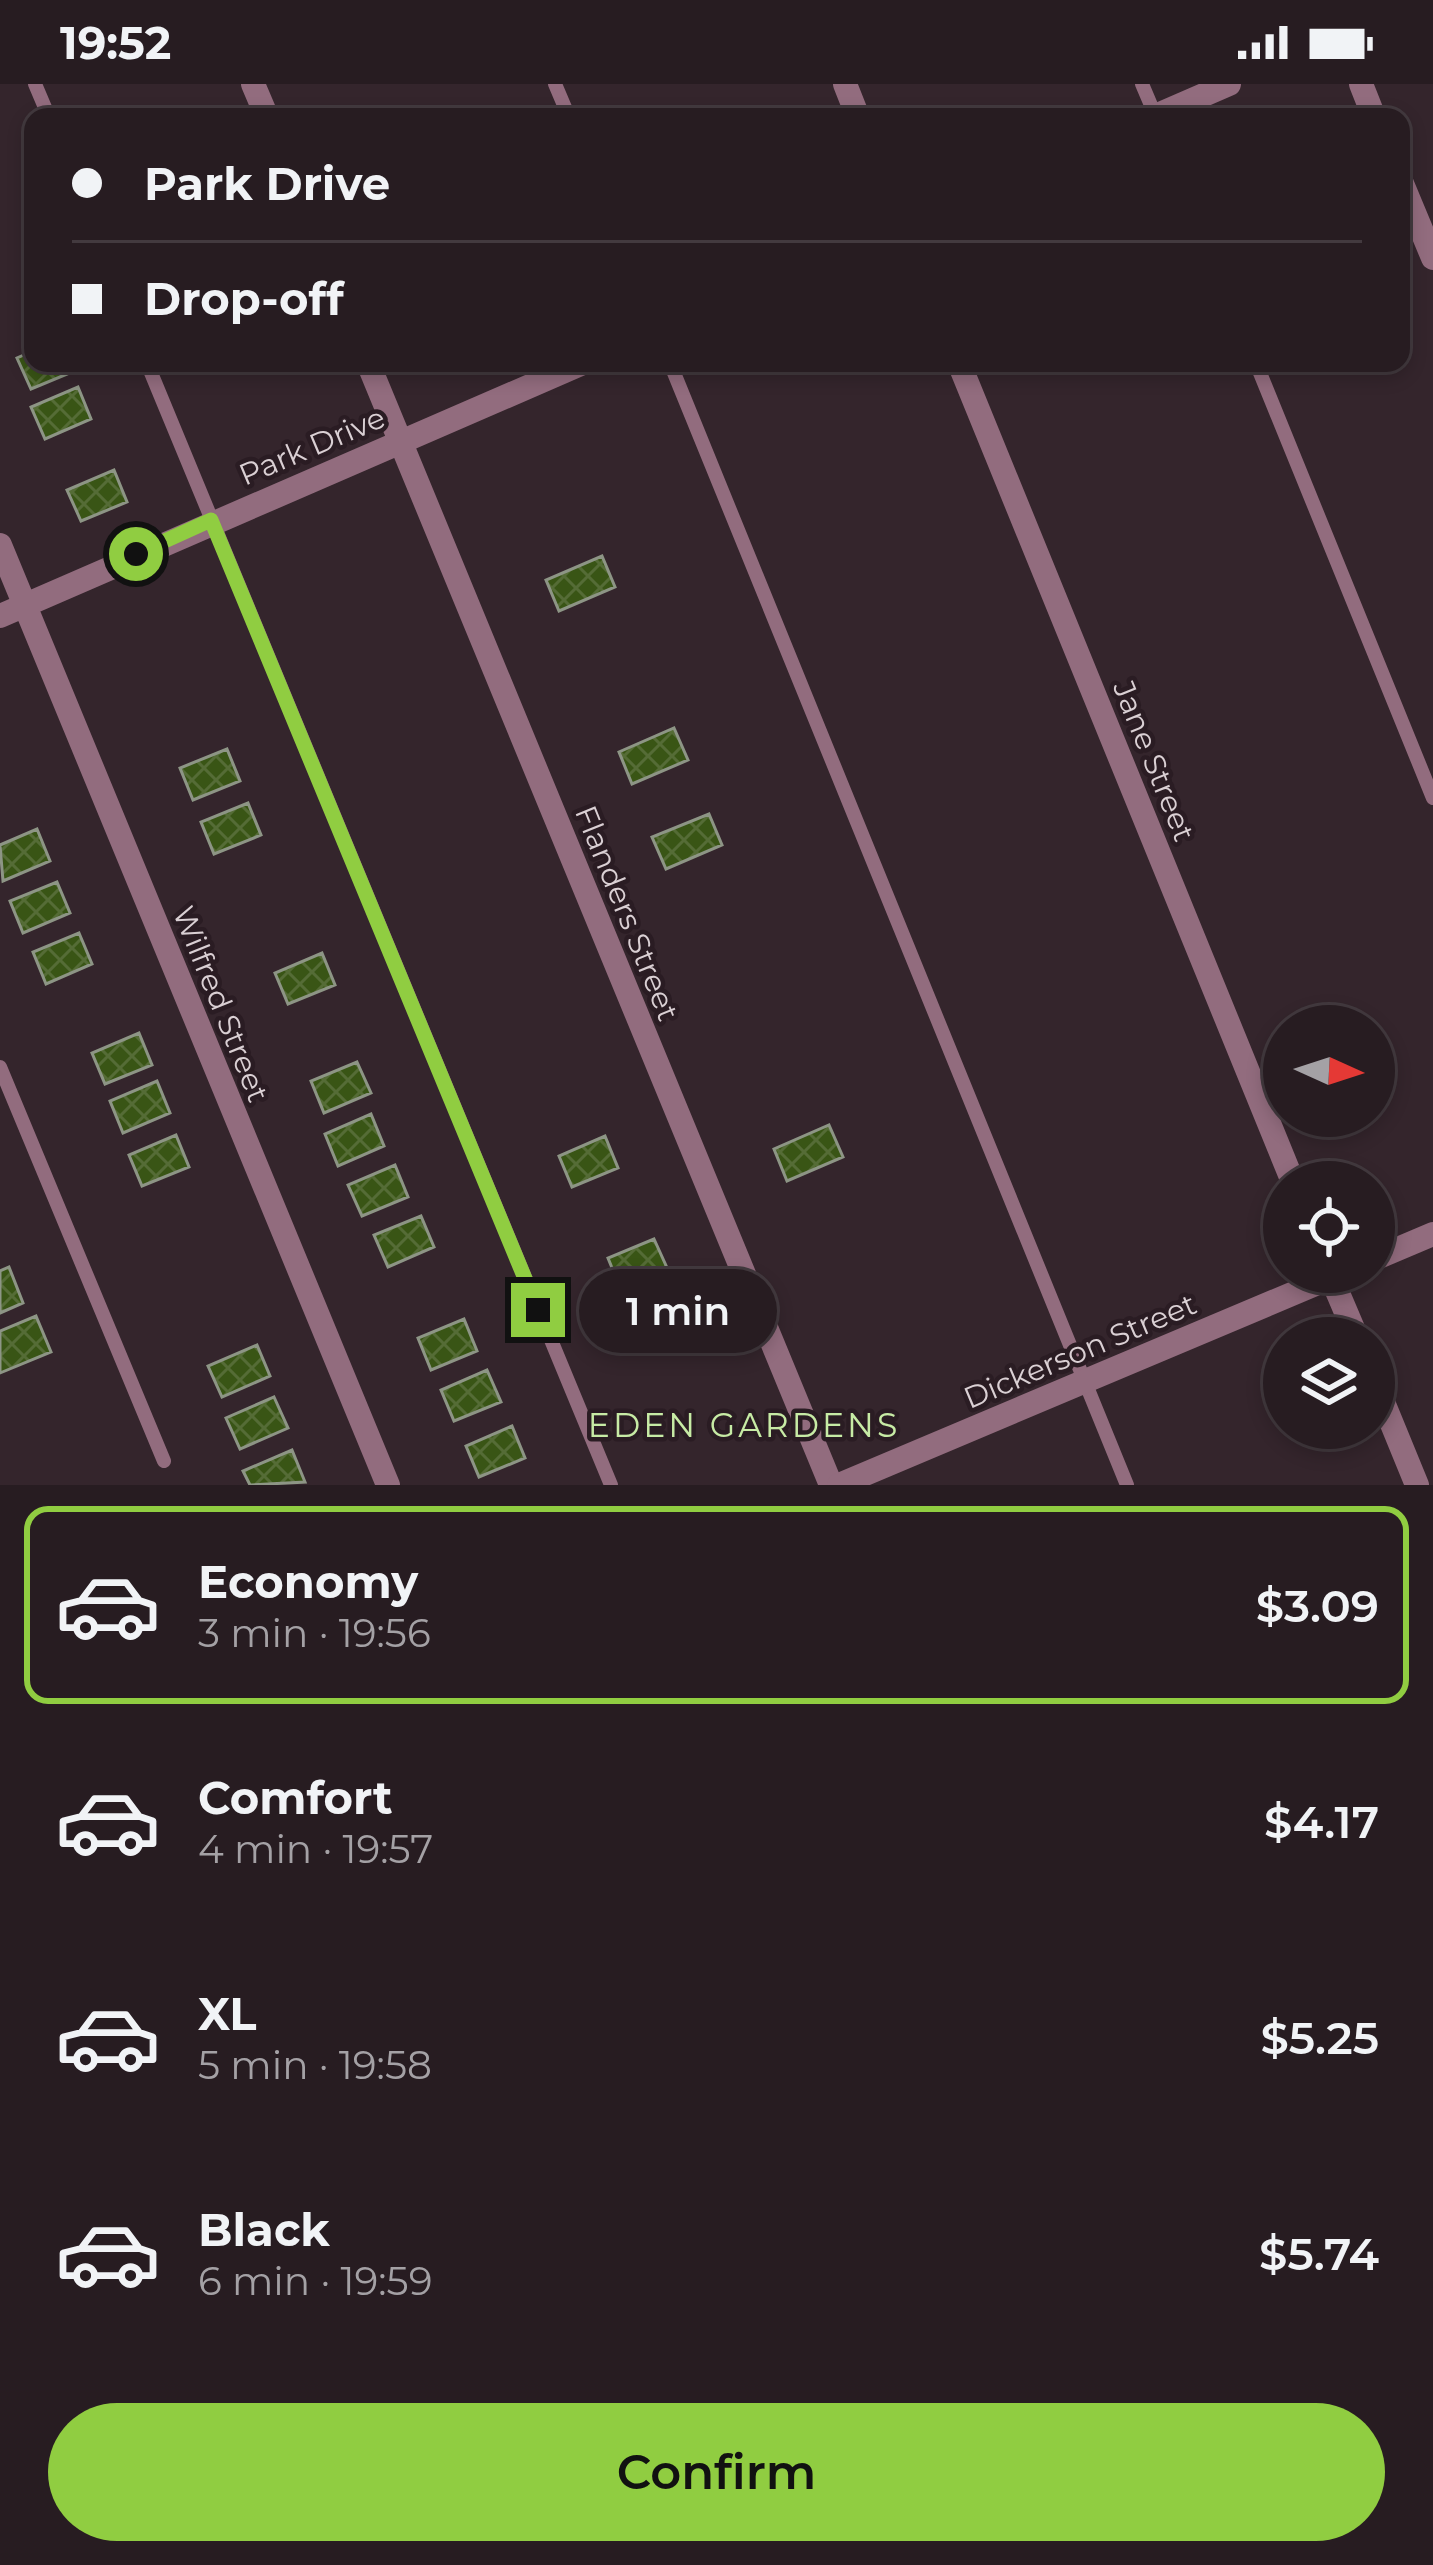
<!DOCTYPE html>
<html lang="en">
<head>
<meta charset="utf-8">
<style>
	:root { --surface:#271c21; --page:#33292e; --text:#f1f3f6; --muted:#a4a1a5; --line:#433a3f; --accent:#90cd41 }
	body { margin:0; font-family:Montserrat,sans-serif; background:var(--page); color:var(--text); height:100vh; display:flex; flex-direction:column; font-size:45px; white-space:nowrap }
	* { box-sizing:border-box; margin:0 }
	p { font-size:39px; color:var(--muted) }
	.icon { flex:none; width:66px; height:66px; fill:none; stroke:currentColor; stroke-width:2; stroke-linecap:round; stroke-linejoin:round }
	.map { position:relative; height:1401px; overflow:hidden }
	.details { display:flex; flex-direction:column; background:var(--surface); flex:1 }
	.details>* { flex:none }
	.hud { position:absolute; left:24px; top:24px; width:1386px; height:264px; border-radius:24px; box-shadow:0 6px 18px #0003,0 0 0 3px var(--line); display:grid; align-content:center; height:264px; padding:0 48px; background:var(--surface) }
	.needle { width:78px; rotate:93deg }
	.tools { position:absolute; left:1263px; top:921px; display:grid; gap:24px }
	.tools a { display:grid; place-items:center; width:132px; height:132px; border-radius:50%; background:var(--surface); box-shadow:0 6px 18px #0003,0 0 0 3px var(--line); font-size:60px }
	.end { position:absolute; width:54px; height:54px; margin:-27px; border:15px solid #90cd41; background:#111; box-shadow:0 0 0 6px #111 }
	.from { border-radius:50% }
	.bubble { position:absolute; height:84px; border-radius:42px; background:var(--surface); box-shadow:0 6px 18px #0003,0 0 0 3px var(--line); font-size:39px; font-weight:600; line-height:84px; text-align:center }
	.hud b { display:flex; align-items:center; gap:42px; height:114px; font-size:45px }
	.hud b+b { border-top:3px solid var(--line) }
	.hud i { width:30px; height:30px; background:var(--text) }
	ul { padding:21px 0 0; list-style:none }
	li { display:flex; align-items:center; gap:36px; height:198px; margin:0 24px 18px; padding:0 24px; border:6px solid transparent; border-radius:24px }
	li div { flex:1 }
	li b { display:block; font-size:45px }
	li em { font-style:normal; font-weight:600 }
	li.current { border-color:var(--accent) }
	li>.icon { width:108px; height:108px; stroke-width:1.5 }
	.primary-button { display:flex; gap:24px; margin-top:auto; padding:24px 48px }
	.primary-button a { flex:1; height:138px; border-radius:72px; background:var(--accent); color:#111; font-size:48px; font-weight:600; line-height:138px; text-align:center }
	.status { display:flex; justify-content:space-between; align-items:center; height:84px; padding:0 60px; background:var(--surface); direction:ltr }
	.status svg { height:33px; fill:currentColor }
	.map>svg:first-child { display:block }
	.building { fill:url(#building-cross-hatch); stroke:#8d9585; stroke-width:3 }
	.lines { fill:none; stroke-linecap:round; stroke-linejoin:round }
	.service { stroke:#926c7e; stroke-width:14 }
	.minor { stroke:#926c7e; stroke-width:24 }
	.tertiary { stroke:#926c7e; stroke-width:24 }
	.route { stroke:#90cd41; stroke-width:15 }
	.labels { text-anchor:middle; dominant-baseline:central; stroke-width:9; stroke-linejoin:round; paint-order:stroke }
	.street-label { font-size:30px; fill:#dad0d4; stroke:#2a1c23 }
	.neighbourhood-label { font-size:33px; letter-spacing:3px; fill:#c7eba5; stroke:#2a1c23 }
</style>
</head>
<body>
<div class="status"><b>19:52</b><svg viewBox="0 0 49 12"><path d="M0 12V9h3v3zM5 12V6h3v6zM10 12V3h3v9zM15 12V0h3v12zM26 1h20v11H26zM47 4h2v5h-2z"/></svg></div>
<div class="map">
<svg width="1433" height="1401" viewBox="0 0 1433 1401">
	<defs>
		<pattern id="building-cross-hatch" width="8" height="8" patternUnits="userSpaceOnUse" patternTransform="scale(3)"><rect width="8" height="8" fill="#395515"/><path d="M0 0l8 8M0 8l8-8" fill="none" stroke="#556c36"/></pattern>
	</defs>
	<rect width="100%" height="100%" fill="#34252c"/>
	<path class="building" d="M33 267V279H74L77 286 31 305 17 274Z
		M78 303 91 335 45 355 31 323Z
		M114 386 127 418 81 437 67 406Z
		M602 472 615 503 559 527 546 496Z
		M674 644 688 676 632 700 619 668Z
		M227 665 240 697 193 716 180 684Z
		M248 719 261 751 214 770 201 738Z
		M709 730 722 761 666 785 652 753Z
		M37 745 50 777 3 797 0 761Z
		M57 798 70 829 23 849 10 817Z
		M79 849 92 880 46 900 33 868Z
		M322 869 335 901 288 920 275 889Z
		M139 949 152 981 105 1000 92 969Z
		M357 978 371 1009 324 1029 311 997Z
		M157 997 170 1029 123 1049 110 1017Z
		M371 1030 384 1062 338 1082 325 1050Z
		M829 1041 843 1073 787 1097 774 1065Z
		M176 1051 189 1083 142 1102 129 1071Z
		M605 1052 618 1084 572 1103 559 1072Z
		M395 1081 408 1113 362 1132 348 1101Z
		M421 1132 434 1163 388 1183 374 1151Z
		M654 1155 668 1186 621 1206 608 1174Z
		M9 1183 23 1219 0 1229V1187Z
		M677 1206 690 1238 643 1257 630 1226Z
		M36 1232 51 1268 0 1289V1247Z
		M464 1235 477 1267 431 1286 418 1254Z
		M257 1261 270 1292 222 1313 208 1282Z
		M487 1286 501 1318 454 1337 441 1306Z
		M274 1313 288 1344 240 1365 226 1334Z
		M512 1342 525 1374 479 1393 466 1362Z
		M292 1366 305 1398 250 1401 243 1387Z"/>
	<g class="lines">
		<path class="service" d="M35 0 49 33
			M555 0 569 33
			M1142 0 1156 33
			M147 279 611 1401
			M670 279 1127 1401
			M1256 279 1433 714
			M0 983 164 1377"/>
		<path class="minor" d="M253 0 267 33
			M845 0 858 33
			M1361 0 1374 33
			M1153 33 1229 0
			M1401 97 1433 174
			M368 279 831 1401
			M959 279 1293 1098
			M0 461 388 1401
			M0 532 583 279
			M1329 1188 1357 1254
			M1374 1296 1417 1401"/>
		<path class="tertiary" d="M1374 1175 1433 1150
			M839 1401 1344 1188"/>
	</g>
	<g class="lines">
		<path class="route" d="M136 470 211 436 538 1226"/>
	</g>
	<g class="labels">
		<g class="street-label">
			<text transform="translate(312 362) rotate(-23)">Park Drive</text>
			<text transform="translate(1154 677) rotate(68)">Jane Street</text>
			<text transform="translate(627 829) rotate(68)">Flanders Street</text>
			<text transform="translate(221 920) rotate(68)">Wilfred Street</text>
			<text transform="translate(1080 1267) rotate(-23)">Dickerson Street</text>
		</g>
		<g class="neighbourhood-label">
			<text x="744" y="1341">EDEN GARDENS</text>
		</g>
	</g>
</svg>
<div class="tools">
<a><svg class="needle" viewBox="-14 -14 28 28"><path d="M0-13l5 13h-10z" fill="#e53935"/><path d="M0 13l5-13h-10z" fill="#a4a1a5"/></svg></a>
<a><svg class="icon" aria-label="locate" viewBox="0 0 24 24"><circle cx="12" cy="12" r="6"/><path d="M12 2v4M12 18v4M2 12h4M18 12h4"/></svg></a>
<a><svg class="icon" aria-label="layers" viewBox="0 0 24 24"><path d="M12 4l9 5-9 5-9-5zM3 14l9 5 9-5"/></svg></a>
</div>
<i class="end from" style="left:136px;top:470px"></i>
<i class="end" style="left:538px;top:1226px"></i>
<div class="bubble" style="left:579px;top:1185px;width:198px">1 min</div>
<div class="hud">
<b><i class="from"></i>Park Drive</b>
<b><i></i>Drop-off</b>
</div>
</div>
<section class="details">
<ul>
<li class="current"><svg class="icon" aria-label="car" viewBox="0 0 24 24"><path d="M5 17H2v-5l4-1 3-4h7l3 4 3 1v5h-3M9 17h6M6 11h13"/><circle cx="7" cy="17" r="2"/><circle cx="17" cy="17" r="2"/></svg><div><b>Economy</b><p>3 min · 19:56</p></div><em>$3.09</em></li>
<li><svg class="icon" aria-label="car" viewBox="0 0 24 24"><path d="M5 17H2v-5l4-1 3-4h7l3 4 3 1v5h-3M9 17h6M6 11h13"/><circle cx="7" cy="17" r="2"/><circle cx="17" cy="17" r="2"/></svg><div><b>Comfort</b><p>4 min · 19:57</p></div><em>$4.17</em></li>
<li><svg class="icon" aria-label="car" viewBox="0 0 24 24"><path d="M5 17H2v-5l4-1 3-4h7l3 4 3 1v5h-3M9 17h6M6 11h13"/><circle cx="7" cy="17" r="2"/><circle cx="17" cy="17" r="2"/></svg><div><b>XL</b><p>5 min · 19:58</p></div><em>$5.25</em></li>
<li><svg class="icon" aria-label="car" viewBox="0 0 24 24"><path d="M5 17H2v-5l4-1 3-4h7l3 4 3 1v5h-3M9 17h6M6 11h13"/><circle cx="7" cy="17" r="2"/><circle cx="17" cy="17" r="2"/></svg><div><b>Black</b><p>6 min · 19:59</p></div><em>$5.74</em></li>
</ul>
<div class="primary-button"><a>Confirm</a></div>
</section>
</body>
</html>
